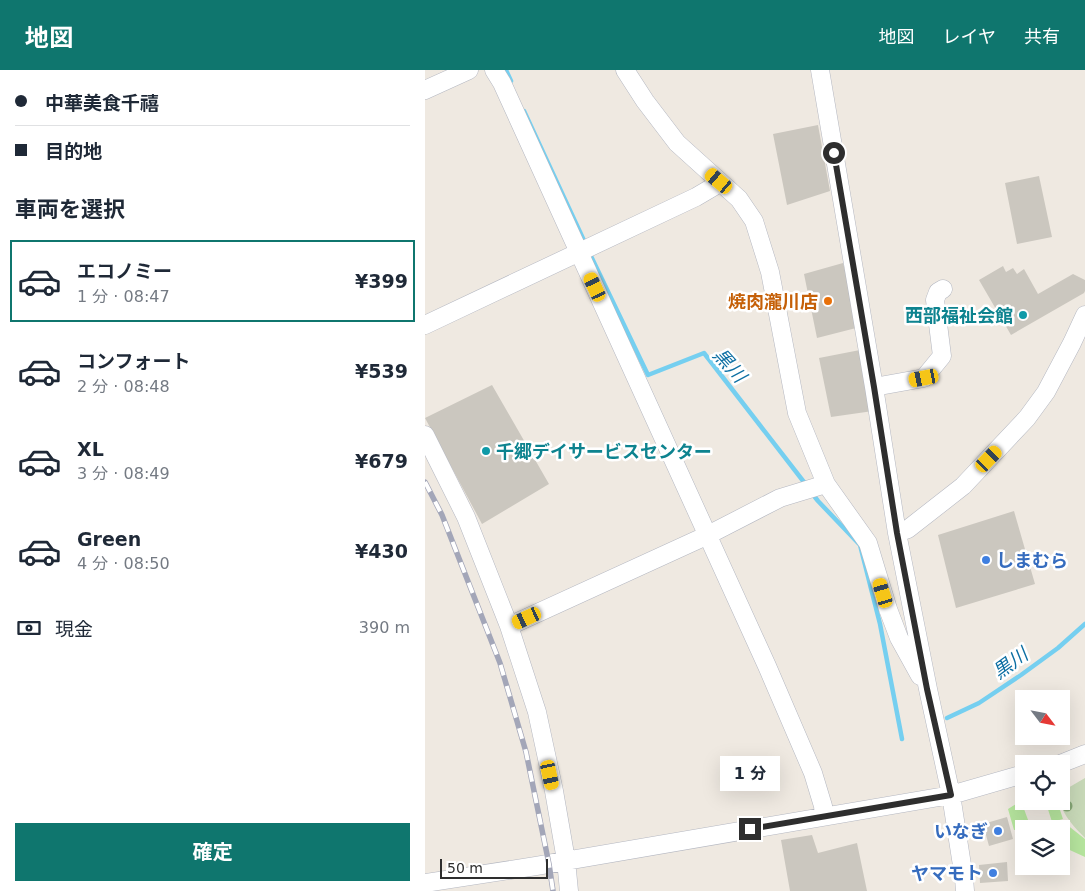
<!DOCTYPE html>
<html lang="ja">
<head>
<meta charset="utf-8">
<style>
	:root { --surface:#fff; --page:#f2f2f3; --text:#1f2937; --muted:#747a83; --line:#e0e1e3; --accent:#0f766e }
	body { margin:0; font-family:"DejaVu Sans","Noto Sans JP",sans-serif; background:var(--page); color:var(--text); height:100vh; display:flex; flex-direction:column; font-size:19px; white-space:nowrap }
	* { box-sizing:border-box; margin:0 }
	p { font-size:16px; color:var(--muted) }
	.icon { flex:none; width:28px; height:28px; fill:none; stroke:currentColor; stroke-width:2; stroke-linecap:round; stroke-linejoin:round }
	.map { position:relative; flex:1; overflow:hidden }
	.sheet { display:flex; flex-direction:column; background:var(--surface); width:425px }
	.sheet>* { flex:none }
	.top-card { display:grid; align-content:center; height:110px; padding:0 15px; background:var(--surface) }
	.needle { width:32px; rotate:122deg }
	.controls { position:absolute; left:590px; top:620px; display:grid; gap:10px }
	.controls a { display:grid; place-items:center; width:55px; height:55px; border-radius:0px; background:var(--surface); box-shadow:0 5px 20px #0002; font-size:25px }
	.scale { position:absolute; left:15px; bottom:12px; width:108px; box-sizing:border-box; padding-left:5px; border:2px solid #2e2e2e; border-top:0; font-size:14px; line-height:18px; white-space:nowrap; color:#2e2e2e; -webkit-text-stroke:4px #fff; paint-order:stroke }
	.end { position:absolute; width:22px; height:22px; margin:-11px; border:6px solid #2e2e2e; background:#fff; box-shadow:0 0 0 2px #fff }
	.from { border-radius:50% }
	.bubble { position:absolute; height:35px; border-radius:0px; background:var(--surface); box-shadow:0 5px 20px #0002; font-size:16px; font-weight:700; line-height:35px; text-align:center }
	.car { position:absolute; width:15px; height:30px; margin:-15px -8px; border-radius:6px; box-shadow:0 0 4px 1px #0007; background:linear-gradient(#f5c518 24%,#345 0 40%,#f5c518 0 76%,#345 0 86%,#f5c518 0) }
	.top-card b { display:flex; align-items:center; gap:18px; height:48px; font-size:19px }
	.top-card b+b { border-top:1px solid var(--line) }
	.top-card i { width:12px; height:12px; background:var(--text) }
	ul { padding:0; list-style:none }
	li { display:flex; align-items:center; gap:15px; height:82px; margin:0 10px 8px; padding:0 5px; border:2px solid transparent; border-radius:0px }
	li div { flex:1 }
	li b { display:block; font-size:19px }
	li em { font-style:normal; font-weight:700 }
	li.selected { border-color:var(--accent) }
	li>.icon { width:45px; height:45px; stroke-width:1.5 }
	h2 { padding:0 15px; font-size:22px; line-height:60px }
	.pay { display:flex; align-items:center; gap:12px; height:55px; padding:0 15px; font-size:19px }
	.pay p { margin-inline-start:auto }
	.action { display:flex; gap:10px; margin-top:auto; padding:10px 15px }
	.action a { flex:1; height:58px; border-radius:0px; background:var(--accent); color:#fff; font-size:20px; font-weight:700; line-height:58px; text-align:center }
	header { display:flex; align-items:center; gap:30px; box-sizing:border-box; height:70px; padding:0 25px; background:var(--accent); color:#fff }
	header strong { font-size:24px }
	nav { display:flex; gap:28px; margin-inline-start:auto; font-size:18px }
	main { display:flex; flex:1; min-height:0 }
	.map>svg:first-child { display:block }
	.green { fill:#b6e59e }
	.cemetery { fill:#c8d9b8 }
	.lines { fill:none; stroke-linecap:round; stroke-linejoin:round }
	.stream { stroke:#75cff0; stroke-width:4.5 }
	.building { fill:#cbc7bf }
	.minor-casing { stroke:#b4b7c1; stroke-width:19 }
	.minor { stroke:#fff; stroke-width:18 }
	.rail-casing { stroke:#a3a6b8; stroke-width:5.5 }
	.rail { stroke:#fff; stroke-width:4; stroke-dasharray:11; stroke-linecap:butt }
	.tree { fill:#84a574 }
	.route { stroke:#2e2e2e; stroke-width:6 }
	.food-dot { fill:#e8710a; stroke:#fff; stroke-width:2 }
	.culture-dot { fill:#0f9aa8; stroke:#fff; stroke-width:2 }
	.shop-dot { fill:#3f7fe0; stroke:#fff; stroke-width:2 }
	.labels { text-anchor:middle; dominant-baseline:central; stroke-width:5; stroke-linejoin:round; paint-order:stroke }
	.food-label { font-size:18px; font-weight:bold; fill:#c56008; stroke:#fff; text-anchor:end }
	.culture-label { font-size:18px; font-weight:bold; fill:#0d838f; stroke:#fff; text-anchor:end }
	.shop-label { font-size:18px; font-weight:bold; fill:#366cbe; stroke:#fff; text-anchor:end }
	.water-label { font-size:19px; font-style:italic; fill:#0d6fa3; stroke:#fff }
</style>
</head>
<body>
<header>
<strong>地図</strong>
<nav><a>地図</a><a>レイヤ</a><a>共有</a></nav>
</header>
<main>
<section class="sheet">
<div class="top-card">
<b><i class="from"></i>中華美食千禧</b>
<b><i></i>目的地</b>
</div>
<h2>車両を選択</h2>
<ul>
<li class="selected"><svg class="icon" aria-label="car" viewBox="0 0 24 24"><path d="M5 17H2v-5l4-1 3-4h7l3 4 3 1v5h-3M9 17h6M6 11h13"/><circle cx="7" cy="17" r="2"/><circle cx="17" cy="17" r="2"/></svg><div><b>エコノミー</b><p>1 分 · 08:47</p></div><em>¥399</em></li>
<li><svg class="icon" aria-label="car" viewBox="0 0 24 24"><path d="M5 17H2v-5l4-1 3-4h7l3 4 3 1v5h-3M9 17h6M6 11h13"/><circle cx="7" cy="17" r="2"/><circle cx="17" cy="17" r="2"/></svg><div><b>コンフォート</b><p>2 分 · 08:48</p></div><em>¥539</em></li>
<li><svg class="icon" aria-label="car" viewBox="0 0 24 24"><path d="M5 17H2v-5l4-1 3-4h7l3 4 3 1v5h-3M9 17h6M6 11h13"/><circle cx="7" cy="17" r="2"/><circle cx="17" cy="17" r="2"/></svg><div><b>XL</b><p>3 分 · 08:49</p></div><em>¥679</em></li>
<li><svg class="icon" aria-label="car" viewBox="0 0 24 24"><path d="M5 17H2v-5l4-1 3-4h7l3 4 3 1v5h-3M9 17h6M6 11h13"/><circle cx="7" cy="17" r="2"/><circle cx="17" cy="17" r="2"/></svg><div><b>Green</b><p>4 分 · 08:50</p></div><em>¥430</em></li>
</ul>
<div class="pay"><svg class="icon" aria-label="cash" viewBox="0 0 24 24"><path d="M3 7h18v10H3z"/><circle cx="12" cy="12" r="2"/></svg>現金<p>390 m</p></div>
<div class="action"><a>確定</a></div>
</section>
<div class="map">
<svg width="660" height="821" viewBox="0 0 660 821">
	<rect width="100%" height="100%" fill="#efe9e1"/>
	<path class="green" d="M599 729V731H632L638 749 627 752 621 733 599 739 606 758 589 760 583 739Z
		M641 754 660 769V787L636 776V759H626Z"/>
	<path class="cemetery" d="M660 708V768C649 757 639 746 634 731H636V722Z"/>
	<g class="lines">
		<path class="stream" d="M81 0 86 11
			M99 41 161 175
			M164 182 223 305 279 283 382 416
			M386 422 393 431 435 475 455 554 477 669
			M522 648 554 633 596 605 633 578 660 554"/>
	</g>
	<path class="building" d="M393 55 405 121 362 135 348 64Z
		M614 106 627 167 592 174 580 113Z
		M418 193 435 257 392 268 379 204Z
		M578 196 581 202 588 198 592 204 599 199 613 224 648 204 660 210V221L659 223 586 265 554 210Z
		M435 280 448 341 406 347 394 288Z
		M67 315 124 414 57 454 0 348Z
		M589 441 610 514 531 538 513 465Z
		M582 747 588 769 564 776 558 754Z
		M387 765 393 783 432 773 442 821H365L356 770Z
		M582 792 583 811 555 813 554 795Z"/>
	<g class="lines">
		<defs>
			<path id="minor" d="M69 0 77 13 342 596 388 703 398 736 399 746
				M200 0 220 31 252 73 314 129 329 151 345 202 372 343 401 414 443 473 463 539 474 568 495 606
				M395 0 449 317 472 463 503 619 526 725 539 808 540 821
				M0 20 44 0
				M0 255 271 127 288 117 294 111
				M449 317 499 308 517 286 510 230 513 222 518 219
				M0 365 41 447 84 556 112 642 129 721 141 790 144 821
				M472 463 483 459 538 416 602 348 621 322 647 273 660 245
				M84 556 283 465 355 428 401 414
				M635 694 660 684
				M0 813 111 796 526 725 599 704"/>
		</defs>
		<use href="#minor" class="minor-casing"/>
		<use href="#minor" class="minor"/>
		<defs>
			<path id="rail" d="M0 412 17 445 75 593 101 682 124 794 128 821"/>
		</defs>
		<use href="#rail" class="rail-casing"/>
		<use href="#rail" class="rail"/>
	</g>
	<circle class="tree" cx="642" cy="736" r="5.5"/>
	<g class="lines">
		<path class="route" d="M325 759 526 725 502 619 472 463 449 317 409 83"/>
	</g>
	<circle class="food-dot" cx="403" cy="231" r="5"/>
	<g class="culture-dot">
		<circle cx="598" cy="245" r="5"/>
		<circle cx="61" cy="381" r="5"/>
	</g>
	<g class="shop-dot">
		<circle cx="561" cy="490" r="5"/>
		<circle cx="573" cy="761" r="5"/>
		<circle cx="568" cy="803" r="5"/>
	</g>
	<g class="labels">
		<g class="food-label">
			<text x="393" y="231">焼肉瀧川店</text>
		</g>
		<g class="culture-label">
			<text x="588" y="245">西部福祉会館</text>
			<text x="71" y="381" text-anchor="start">千郷デイサービスセンター</text>
		</g>
		<g class="shop-label">
			<text x="571" y="490" text-anchor="start">しまむら</text>
			<text x="563" y="761">いなぎ</text>
			<text x="558" y="803">ヤマモト</text>
		</g>
		<g class="water-label">
			<text transform="translate(305 295) rotate(48)">黒川</text>
			<text transform="translate(585 593) rotate(-36)">黒川</text>
		</g>
	</g>
</svg>
<div class="controls">
<a><svg class="needle" viewBox="-14 -14 28 28"><path d="M0-13l5 13h-10z" fill="#e53935"/><path d="M0 13l5-13h-10z" fill="#747a83"/></svg></a>
<a><svg class="icon" aria-label="locate" viewBox="0 0 24 24"><circle cx="12" cy="12" r="6"/><path d="M12 2v4M12 18v4M2 12h4M18 12h4"/></svg></a>
<a><svg class="icon" aria-label="layers" viewBox="0 0 24 24"><path d="M12 4l9 5-9 5-9-5zM3 14l9 5 9-5"/></svg></a>
</div>
<div class="scale">50 m</div>
<i class="end from" style="left:409px;top:83px"></i>
<i class="end" style="left:325px;top:759px"></i>
<div class="bubble" style="left:295px;top:686px;width:60px">1 分</div>
<i class="car" style="left:294px;top:111px;rotate:310deg"></i>
<i class="car" style="left:170px;top:217px;rotate:335deg"></i>
<i class="car" style="left:499px;top:308px;rotate:259deg"></i>
<i class="car" style="left:564px;top:389px;rotate:44deg"></i>
<i class="car" style="left:458px;top:523px;rotate:343deg"></i>
<i class="car" style="left:102px;top:548px;rotate:245deg"></i>
<i class="car" style="left:125px;top:705px;rotate:168deg"></i>
</div>
</main>
</body>
</html>
